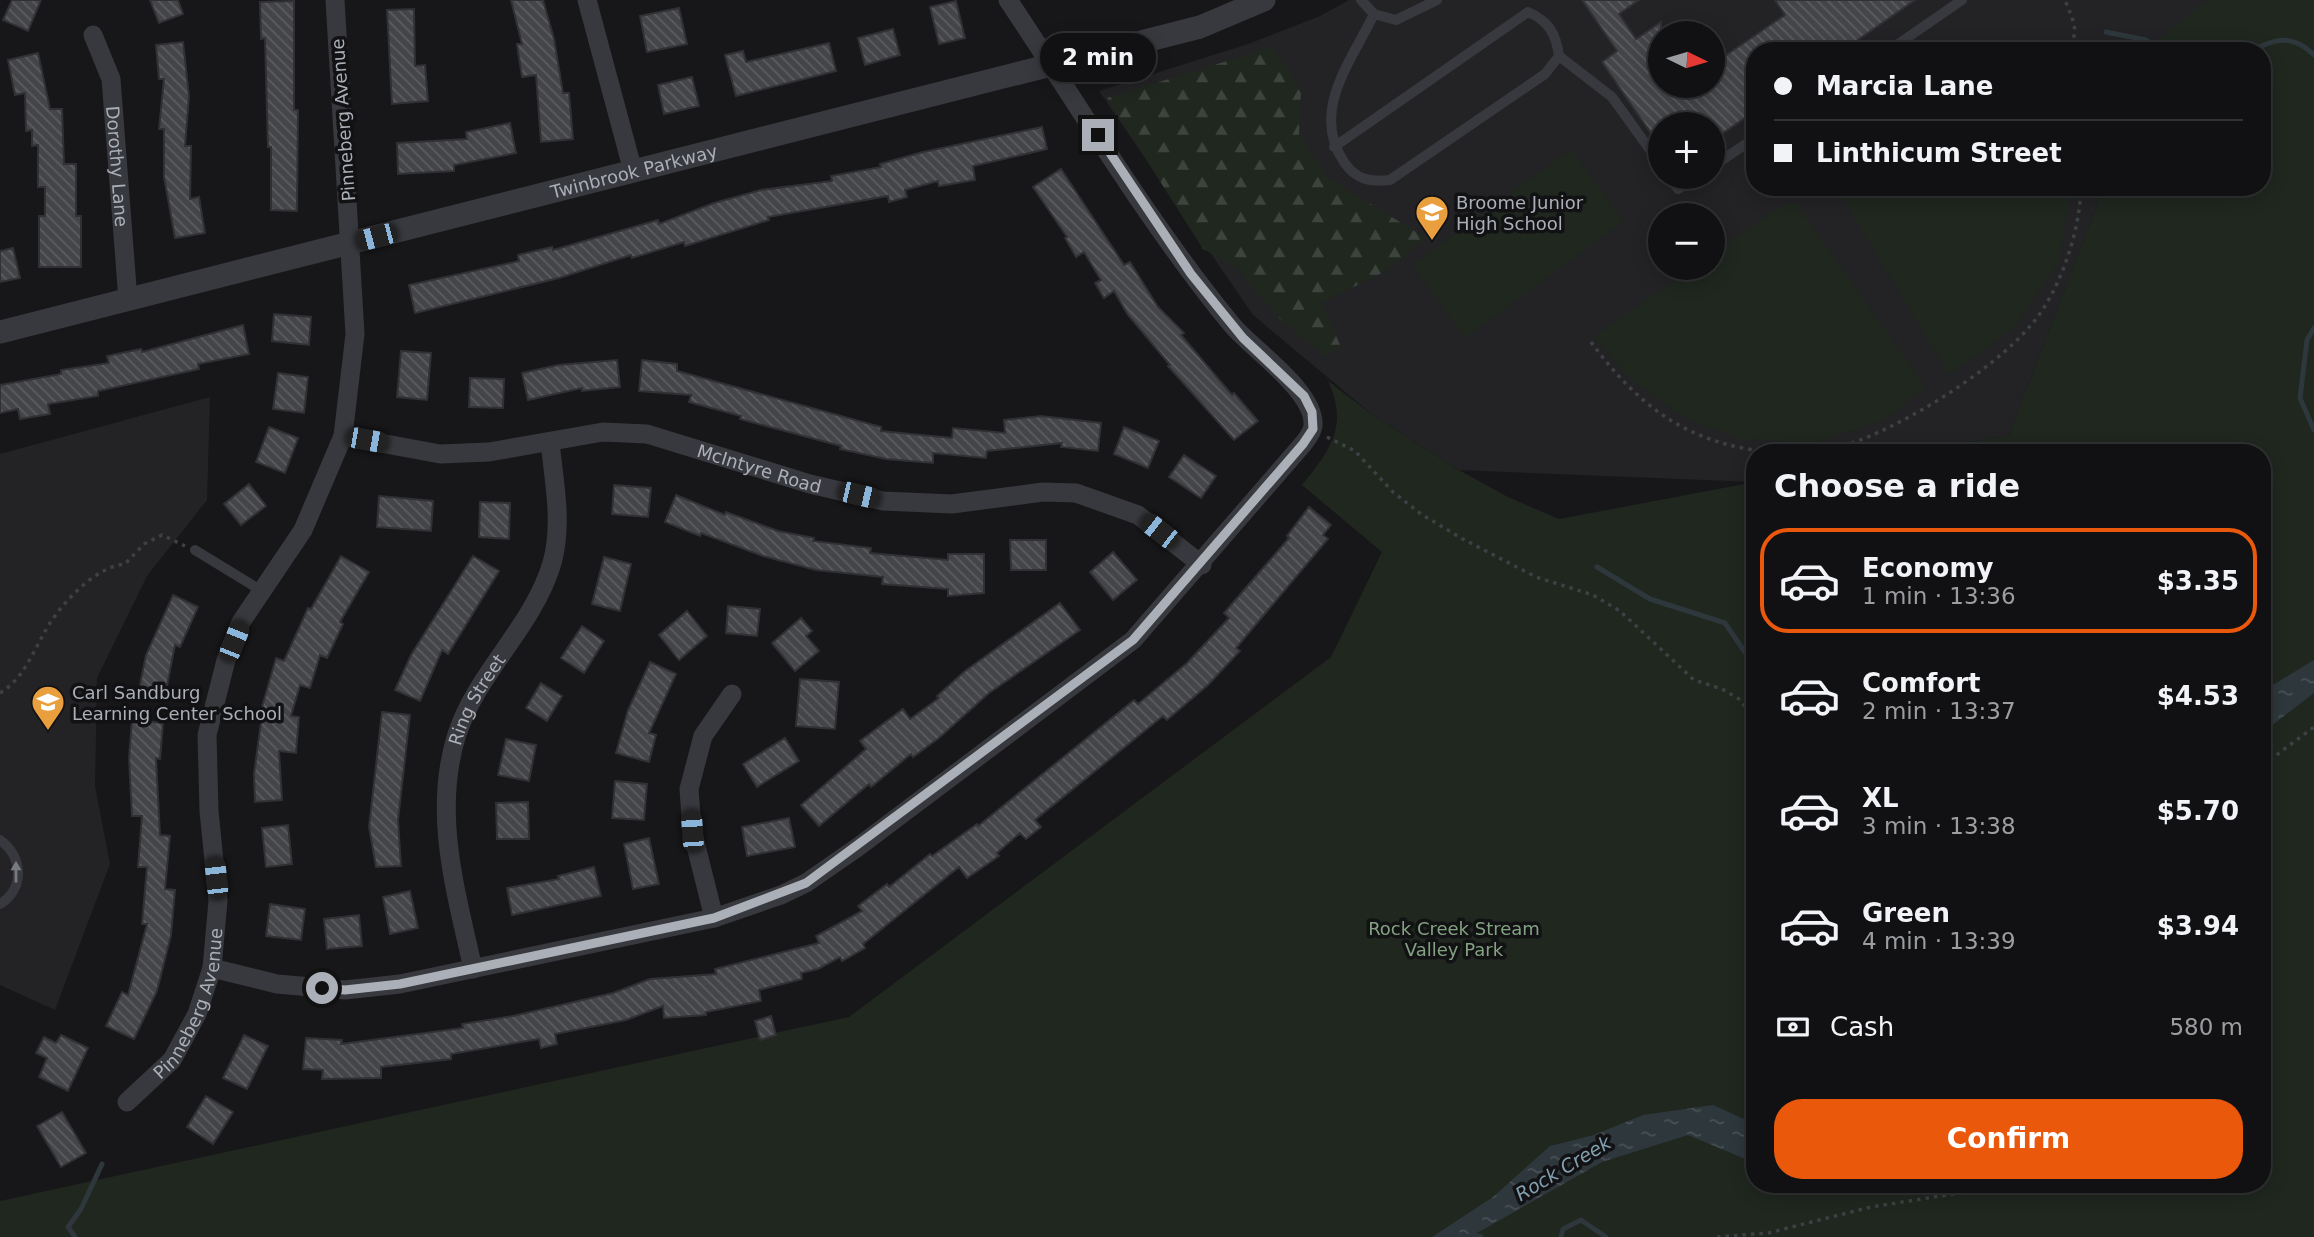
<!DOCTYPE html>
<html lang="en">
<head>
<meta charset="utf-8">
<style>
	:root { --surface:#111113; --page:#1e1f21; --text:#f1f3f6; --muted:#9c9da0; --line:#303133; --accent:#ea580c }
	body { margin:0; font-family:"DejaVu Sans",sans-serif; background:var(--page); color:var(--text); height:100vh; display:flex; flex-direction:column; font-size:26px; white-space:nowrap }
	* { box-sizing:border-box; margin:0 }
	p { font-size:23px; color:var(--muted) }
	.icon { flex:none; width:38px; height:38px; fill:none; stroke:currentColor; stroke-width:2; stroke-linecap:round; stroke-linejoin:round }
	.map { position:relative; flex:1; overflow:hidden }
	.drawer { position:absolute; left:1746px; top:444px; width:525px; height:749px; display:flex; flex-direction:column; background:var(--surface); border-radius:28px; box-shadow:0 4px 18px #0003,0 0 0 2px var(--line) }
	.drawer>* { flex:none }
	.top-card { position:absolute; left:1746px; top:42px; width:525px; height:154px; border-radius:28px; box-shadow:0 4px 18px #0003,0 0 0 2px var(--line); display:grid; align-content:center; height:154px; padding:0 28px; background:var(--surface) }
	.needle { width:46px; rotate:95deg }
	.controls { position:absolute; left:1648px; top:21px; display:grid; gap:14px }
	.controls a { display:grid; place-items:center; width:77px; height:77px; border-radius:50%; background:var(--surface); box-shadow:0 4px 18px #0003,0 0 0 2px var(--line); font-size:35px }
	.end { position:absolute; width:32px; height:32px; margin:-16px; border:9px solid #aaafb8; background:#111; box-shadow:0 0 0 4px #111 }
	.from { border-radius:50% }
	.bubble { position:absolute; height:49px; border-radius:24px; background:var(--surface); box-shadow:0 4px 18px #0003,0 0 0 2px var(--line); font-size:23px; font-weight:600; line-height:49px; text-align:center }
	.car { position:absolute; width:21px; height:42px; margin:-21px -10px; border-radius:9px; box-shadow:0 0 5px 2px #0007; background:linear-gradient(#222 24%,#8ab4d8 0 40%,#222 0 76%,#8ab4d8 0 86%,#222 0) }
	.top-card b { display:flex; align-items:center; gap:24px; height:66px; font-size:26px }
	.top-card b+b { border-top:2px solid var(--line) }
	.top-card i { width:18px; height:18px; background:var(--text) }
	ul { padding:0; list-style:none }
	li { display:flex; align-items:center; gap:21px; height:105px; margin:0 14px 10px; padding:0 14px; border:4px solid transparent; border-radius:28px }
	li div { flex:1 }
	li b { display:block; font-size:26px }
	li em { font-style:normal; font-weight:600 }
	li.on { border-color:var(--accent) }
	li>.icon { width:63px; height:63px; stroke-width:1.5 }
	h2 { padding:0 28px; font-size:32px; line-height:84px }
	.pay { display:flex; align-items:center; gap:18px; height:77px; padding:0 28px; font-size:26px }
	.pay p { margin-inline-start:auto }
	.action { display:flex; gap:14px; margin-top:auto; padding:14px 28px }
	.action a { flex:1; height:80px; border-radius:28px; background:var(--accent); color:#fff; font-size:28px; font-weight:600; line-height:80px; text-align:center }
	.map>svg:first-child { display:block }
	.built { fill:#232326; fill-rule:evenodd }
	.forest { fill:url(#forest-firs) }
	.park { fill:#1f271f }
	.water { fill:url(#water-ripples) }
	.lines { fill:none; stroke-linecap:round; stroke-linejoin:round }
	.stream { stroke:#2d373c; stroke-width:5 }
	.building { fill:url(#building-back-hatch); stroke:#313135; stroke-width:2 }
	.path { stroke:#3e4144; stroke-width:3.5; stroke-dasharray:3.5 5; stroke-linecap:butt }
	.service { stroke:#38393e; stroke-width:10 }
	.minor { stroke:#38393e; stroke-width:19 }
	.tertiary { stroke:#38393e; stroke-width:23 }
	.oneway { fill:#777a81 }
	.route { stroke:#aaafb8; stroke-width:9 }
	.labels { text-anchor:middle; dominant-baseline:central; stroke-width:7; stroke-linejoin:round; paint-order:stroke }
	.street-label { font-size:18px; fill:#aaafb8; stroke:#121214 }
	.poi-label { font-size:18px; fill:#aaafb8; stroke:#121214; text-anchor:start }
	.park-label { font-size:18px; fill:#83a282; stroke:#121214 }
	.water-label { font-size:19px; font-style:italic; fill:#82a0b1; stroke:#121214 }
</style>
</head>
<body>
<div class="map">
<svg width="2314" height="1237" viewBox="0 0 2314 1237">
	<defs>
		<pattern id="forest-firs" width="22" height="20" patternUnits="userSpaceOnUse" patternTransform="scale(1.75)"><rect width="22" height="20" fill="#1f271f"/><path d="M5 1l3.5 6h-7zM16 11l3.5 6h-7z" fill="#3d443d"/></pattern>
		<pattern id="water-ripples" width="26" height="14" patternUnits="userSpaceOnUse" patternTransform="scale(1.75)"><rect width="26" height="14" fill="#2d373c"/><path d="M2 4q2-2 4 0t4 0M15 11q2-2 4 0t4 0" fill="none" stroke="#495156"/></pattern>
		<pattern id="building-back-hatch" width="6" height="6" patternUnits="userSpaceOnUse" patternTransform="scale(1.75)"><rect width="6" height="6" fill="#444549"/><path d="M-1 5l2 2M0 0l6 6M5-1l2 2" fill="none" stroke="#5c5d61"/></pattern>
	</defs>
	<rect width="100%" height="100%" fill="#171719"/>
	<path class="built" d="M1349 0H2207L2156 51H1755V187H2104L2009 435 1911 453H1755V482L1459 470 1374 416 1253 315 1099 91 1248 44 1320 16ZM1661 33H1713V86H1661ZM1661 124H1713V177H1661ZM1661 215H1713V268H1661Z
		M210 397 207 500 147 576 97 678 95 786 110 864 55 1010 0 985V454Z"/>
	<path class="forest" d="M1273 47 1301 89 1299 134 1328 178 1426 238 1386 271 1321 303 1341 347 1325 356 1280 319 1235 267 1203 249 1107 98Z"/>
	<path class="park" d="M2207 0H2314V1237H0V1201L849 1017 1331 657 1382 552 1302 485C1330 450 1349 427 1328 381L1374 416 1459 470 1508 497 1559 519 1755 482V1185H2263V453H1911L2009 435 2104 187H2263V51H2156L2160 39Z
		M1571 149 1624 221 1465 338 1412 265Z
		M1836 187H2071V188L2059 261 2015 327 1949 375Z
		M1785 203 1797 205 1926 387 1885 420 1816 442 1742 440 1681 416 1632 380 1593 337 1692 268H1713V253Z"/>
	<path class="water" d="M2314 660V693L2263 732V691Z
		M1713 1105 1755 1124V1163L1688 1135 1602 1162 1470 1237H1432L1493 1197 1550 1146 1594 1135 1643 1115Z"/>
	<g class="lines">
		<path class="stream" d="M2106 32 2146 40 2162 51
			M2250 51C2277 39 2291 33 2314 55
			M2314 328 2307 340 2300 398 2314 430
			M1597 567 1650 599 1725 623 1755 667
			M1471 1234 1481 1237
			M75 1237 68 1227 81 1209 102 1164
			M1561 1237 1563 1229 1581 1220 1606 1237"/>
	</g>
	<path class="building" d="M12 0H41L28 31 3 20Z
		M150 0H178L183 14 159 23Z
		M511 0H543L554 39 563 93H569L573 139 541 142 536 75 522 77 517 44H522Z
		M1582 0H1639L1619 14 1636 39 1661 22V86H1713V64L1785 15 1775 0H1915L1842 51H1755V111L1713 140V124H1661V148L1602 62 1617 51Z
		M294 1V110H298L297 211 271 210V147H268L265 38 261 39 260 2Z
		M956 1 965 38 939 44 930 7Z
		M679 8 687 44 647 52 640 16Z
		M414 9 415 66 425 65 428 101 392 104 387 10Z
		M893 29 900 55 865 65 858 38Z
		M183 42 189 96 185 146H191L190 199 199 197 205 233 175 238 164 177V129H159L164 79H159L156 45Z
		M829 43 836 71 736 96 725 55 743 51 746 62Z
		M38 53 50 109H62L64 164H76V216H81V267H39V216H45V187H38V145L32 146V130L26 131 25 93 15 95 8 60Z
		M692 77 699 106 664 114 658 85Z
		M510 123 516 153 454 165V171L398 174 397 143 467 139 466 132Z
		M1042 127 1047 149 973 166 975 180 939 186 938 181 905 190 907 197 889 202 888 196 768 217 769 220 685 246 684 242 632 258 631 255 559 278 415 313 409 285 519 261 518 255 552 247 553 250 658 220 659 224 714 203 761 190 832 181 831 176 881 167 880 164 923 152Z
		M1061 169 1124 265 1130 262 1158 307 1184 333 1181 335 1232 395 1234 393 1258 421 1234 440 1168 366 1170 365 1128 315 1114 291 1104 298 1095 283 1101 280 1084 252 1076 257 1065 238 1067 237 1033 187Z
		M13 248 20 278 0 282V251Z
		M274 314 311 317 309 345 272 341Z
		M243 325 249 354 198 364 199 369 98 391V396L48 404 50 414 20 419 18 409 0 413V385L61 374V370L109 363 107 356 141 349 142 352Z
		M401 351 431 353 427 400 397 397Z
		M617 360 620 387 582 391V388L528 400 522 373 558 365Z
		M642 360 677 364V371L881 427V431L952 438 953 428 1005 433 1004 420 1041 416 1101 423 1098 451 1061 447 1062 443 987 451 986 458 933 453V463L886 459 840 449 841 446 740 419 741 416 689 402 691 395 639 391Z
		M278 373 308 377 304 413 273 409Z
		M470 378 504 379 503 408 469 407Z
		M269 427 298 438 285 473 256 462Z
		M1124 427 1159 441 1148 468 1114 454Z
		M1184 455 1216 476 1201 498 1169 477Z
		M249 484 266 506 241 525 224 504Z
		M614 485 651 488 648 517 612 514Z
		M676 495 725 515 726 512 778 531 814 538 813 541 871 548 870 553 948 560V554H984V593L948 596V589L882 584 883 577 816 570 763 556 701 533 700 536 665 522Z
		M379 496 433 501 431 531 377 527Z
		M480 502 510 503 509 539 479 537Z
		M1309 507 1331 525 1323 535 1328 539 1236 648 1240 651 1208 685 1167 720 1163 716 1035 820 1041 827 1026 839 1020 833 997 853 999 856 967 878 959 867 863 944 865 948 842 961 840 957 818 969 801 973 802 979 759 990 761 1001 706 1012V1015L664 1018 663 1006 626 1020 555 1034 557 1044 541 1048 539 1039 451 1054V1059L381 1067V1078L322 1079 323 1070 303 1069 306 1038 342 1040 341 1044 463 1028 462 1024 513 1016 613 993 650 979 716 974 715 969 819 943 816 936 862 911 858 906 887 884 889 887 930 854 932 856 977 824 978 826 1134 700 1138 704 1187 663 1229 618 1224 613 1289 538 1287 536Z
		M1010 540H1046V570H1011Z
		M1113 552 1137 580 1113 600 1090 572Z
		M341 556 369 572 340 622 343 624 327 658 320 655 310 688 300 685 291 716 299 717 296 753 279 751 282 800 255 802 254 774 262 715 260 714 276 658 284 661 308 608 311 609Z
		M473 556 499 571 448 654 442 650 420 701 395 690 411 655Z
		M604 557 631 564 620 611 592 604Z
		M173 595 198 607 180 647 175 645 165 696 139 690 146 655Z
		M1060 603 1080 630 989 693 939 738 913 757 911 754 871 787 869 784 819 826 801 805 866 749 860 741 903 709 910 719 939 698 937 696 965 671Z
		M728 606 760 609 757 636 726 633Z
		M687 611 707 636 679 660 659 635Z
		M801 618 812 631 806 636 819 651 795 671 772 643Z
		M582 626 604 641 584 673 561 658Z
		M650 662 676 674 649 733 656 735 649 762 616 753 628 710Z
		M800 679 839 682 835 729 796 726Z
		M541 683 562 696 547 721 526 708Z
		M382 712 410 715 398 820 401 866 376 867 369 827Z
		M132 720 163 723 160 759 156 758 160 835 170 836 165 889 175 890 171 935 157 991 134 1039 106 1026 122 992 128 995 147 924H142L147 867H138L142 816H132L129 758Z
		M785 738 799 761 757 787 743 764Z
		M506 739 536 745 529 781 498 775Z
		M615 781 647 784 644 820 612 818Z
		M528 802 529 839H497L496 803Z
		M789 818 795 847 747 856 742 827Z
		M288 825 292 864 266 867 262 828Z
		M649 838 659 884 633 889 624 844Z
		M594 867 601 896 512 915 507 888 559 879 558 876Z
		M410 891 418 928 390 934 383 897Z
		M270 904 305 909 301 940 266 936Z
		M359 915 362 946 327 949 324 919Z
		M771 1016 776 1035 760 1040 755 1021Z
		M61 1035 88 1048 68 1091 39 1077 47 1058 36 1053 44 1037 56 1043Z
		M244 1035 268 1046 247 1089 223 1078Z
		M206 1096 233 1112 213 1144 187 1127Z
		M62 1112 86 1153 61 1167 37 1126Z"/>
	<g class="lines">
		<path class="path" d="M2035 43 2040 51
			M2063 51C2083 35 2073 21 2065 0
			M1591 342C1642 411 1692 446 1779 453
			M1327 437 1355 451 1393 492 1421 514 1461 538 1536 577 1593 595 1620 611 1694 680 1722 689 1739 699 1755 718
			M1793 453C1805 452 1818 453 1830 450 1891 435 1991 373 2031 325 2060 292 2080 231 2081 187
			M0 693C26 677 34 648 50 623 66 599 96 567 125 564L144 544 162 535 185 546
			M2263 765 2314 727
			M1717 1237 1768 1233 1871 1207 2010 1185"/>
		<path class="service" d="M1361 0 1374 14 1396 20 1437 0
			M1888 51 1962 0
			M1559 56 1612 97 1661 165
			M1334 147 1528 12C1549 21 1556 34 1559 56L1545 74 1390 180C1370 182 1356 180 1344 162 1310 111 1351 62 1374 14
			M1713 166 1755 138
			M1669 177 1678 189 1697 177
			M195 550 262 591
			M0 840C23 856 25 889 0 904"/>
		<g class="minor">
			<path d="M587 0 633 171"/>
			<path id="s1" d="M93 35 111 79 128 300"/>
			<path id="s2" d="M343 436 440 454 489 452 603 432 647 434 810 484 883 501 952 504 1043 492 1076 493 1138 515 1202 565"/>
			<path d="M714 918 692 830 689 789 703 736 732 694"/>
			<path d="M212 968 277 984 345 990 400 984 714 918 781 895 806 883 858 847 1133 640 1303 444C1307 439 1312 433 1313 426 1316 392 1253 350 1232 325 1149 224 1081 109 1008 0"/>
			<path id="s3" d="M473 969C456 891 432 813 457 734 478 671 533 627 552 563 563 523 554 482 550 442"/>
			<path id="s4" d="M127 1102 172 1060 197 1014 212 968 218 901 209 811 207 735 226 660 241 622 303 530 343 436 355 334 335 0"/>
		</g>
		<path class="tertiary" id="s5" d="M0 332 1200 27 1264 0"/>
	</g>
	<defs><path id="oneway-solid" d="M-6-.8H1V-3.2L6.5 0L1 3.2V.8H-6Z" transform="scale(1.75)"/></defs>
	<use class="oneway" href="#oneway-solid" transform="translate(16 872) rotate(-90)"/>
	<g class="lines">
		<path class="route" d="M322 988 345 990 400 984 714 918 806 883 1133 640 1303 444 1313 429 1312 412 1304 396 1243 338 1191 274 1098 135"/>
	</g>
	<defs>
		<symbol id="school-pin" viewBox="-11 -11 22 30"><path d="M0 17L-7.5 6A9.5 9.5 0 1 1 7.5 6Z" fill="#e99f3e" stroke="#121214"/><path d="M0-5L7-2L0 1L-7-2ZM-4 1L0 2.5L4 1V4Q0 6-4 4Z" fill="#fff"/></symbol>
	</defs>
	<g fill-rule="evenodd">
		<use href="#school-pin" x="1413" y="193" width="38" height="52"/>
		<use href="#school-pin" x="29" y="683" width="38" height="52"/>
	</g>
	<g class="labels">
		<g class="street-label">
			<text transform="translate(343 120) rotate(-94)">Pinneberg Avenue</text>
			<text stroke="none"><textPath href="#s1" startOffset="135">Dorothy Lane</textPath></text>
			<text stroke="none"><textPath href="#s5" startOffset="654">Twinbrook Parkway</textPath></text>
			<text stroke="none"><textPath href="#s2" startOffset="425">McIntyre Road</textPath></text>
			<text stroke="none"><textPath href="#s3" startOffset="278">Ring Street</textPath></text>
			<text stroke="none"><textPath href="#s4" startOffset="121">Pinneberg Avenue</textPath></text>
		</g>
		<g class="poi-label">
			<text x="1456" y="202">Broome Junior<tspan x="1456" dy="21">High School</tspan></text>
			<text x="72" y="692">Carl Sandburg<tspan x="72" dy="21">Learning Center School</tspan></text>
		</g>
		<g class="park-label">
			<text x="1454" y="928">Rock Creek Stream<tspan x="1454" dy="21">Valley Park</tspan></text>
		</g>
		<g class="water-label">
			<text transform="translate(1563 1168) rotate(-31)">Rock Creek</text>
		</g>
	</g>
</svg>
<div class="controls">
<a><svg class="needle" viewBox="-14 -14 28 28"><path d="M0-13l5 13h-10z" fill="#e53935"/><path d="M0 13l5-13h-10z" fill="#9c9da0"/></svg></a>
<a>+</a>
<a>−</a>
</div>
<i class="end from" style="left:322px;top:988px"></i>
<i class="end" style="left:1098px;top:135px"></i>
<div class="bubble" style="left:1040px;top:33px;width:116px">2 min</div>
<i class="car" style="left:376px;top:237px;rotate:255deg"></i>
<i class="car" style="left:367px;top:440px;rotate:100deg"></i>
<i class="car" style="left:859px;top:495px;rotate:103deg"></i>
<i class="car" style="left:1159px;top:531px;rotate:308deg"></i>
<i class="car" style="left:234px;top:641px;rotate:22deg"></i>
<i class="car" style="left:692px;top:831px;rotate:356deg"></i>
<i class="car" style="left:216px;top:878px;rotate:354deg"></i>
<div class="top-card">
<b><i class="from"></i>Marcia Lane</b>
<b><i></i>Linthicum Street</b>
</div>
<section class="drawer">
<h2>Choose a ride</h2>
<ul>
<li class="on"><svg class="icon" aria-label="car" viewBox="0 0 24 24"><path d="M5 17H2v-5l4-1 3-4h7l3 4 3 1v5h-3M9 17h6M6 11h13"/><circle cx="7" cy="17" r="2"/><circle cx="17" cy="17" r="2"/></svg><div><b>Economy</b><p>1 min · 13:36</p></div><em>$3.35</em></li>
<li><svg class="icon" aria-label="car" viewBox="0 0 24 24"><path d="M5 17H2v-5l4-1 3-4h7l3 4 3 1v5h-3M9 17h6M6 11h13"/><circle cx="7" cy="17" r="2"/><circle cx="17" cy="17" r="2"/></svg><div><b>Comfort</b><p>2 min · 13:37</p></div><em>$4.53</em></li>
<li><svg class="icon" aria-label="car" viewBox="0 0 24 24"><path d="M5 17H2v-5l4-1 3-4h7l3 4 3 1v5h-3M9 17h6M6 11h13"/><circle cx="7" cy="17" r="2"/><circle cx="17" cy="17" r="2"/></svg><div><b>XL</b><p>3 min · 13:38</p></div><em>$5.70</em></li>
<li><svg class="icon" aria-label="car" viewBox="0 0 24 24"><path d="M5 17H2v-5l4-1 3-4h7l3 4 3 1v5h-3M9 17h6M6 11h13"/><circle cx="7" cy="17" r="2"/><circle cx="17" cy="17" r="2"/></svg><div><b>Green</b><p>4 min · 13:39</p></div><em>$3.94</em></li>
</ul>
<div class="pay"><svg class="icon" aria-label="cash" viewBox="0 0 24 24"><path d="M3 7h18v10H3z"/><circle cx="12" cy="12" r="2"/></svg>Cash<p>580 m</p></div>
<div class="action"><a>Confirm</a></div>
</section>
</div>
</body>
</html>
